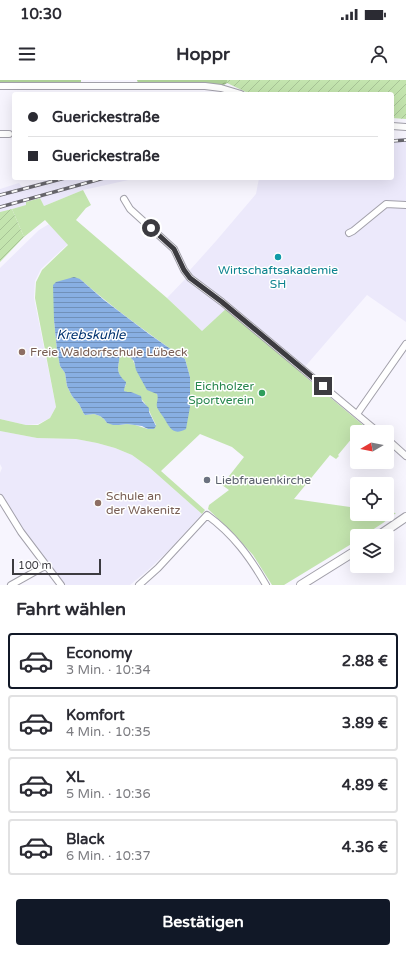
<!DOCTYPE html>
<html lang="de">
<head>
<meta charset="utf-8">
<style>
	:root { --surface:#fff; --page:#f2f2f3; --text:#2b2b33; --muted:#7c7c81; --line:#e1e1e2; --accent:#111827 }
	body { margin:0; font-family:"Varela Round",sans-serif; background:var(--page); color:var(--text); height:100vh; display:flex; flex-direction:column; font-size:15px; white-space:nowrap }
	* { box-sizing:border-box; margin:0 }
	p { font-size:13px; color:var(--muted) }
	.icon { flex:none; width:22px; height:22px; fill:none; stroke:currentColor; stroke-width:2; stroke-linecap:round; stroke-linejoin:round }
	.map { position:relative; height:505px; overflow:hidden }
	.sheet { display:flex; flex-direction:column; background:var(--surface); flex:1 }
	.sheet>* { flex:none }
	.top-card { position:absolute; left:12px; top:12px; width:382px; height:88px; border-radius:4px; box-shadow:0 4px 16px #0002; display:grid; align-content:center; height:88px; padding:0 16px; background:var(--surface) }
	.needle { width:26px; rotate:260deg }
	.tools { position:absolute; left:350px; top:345px; display:grid; gap:8px }
	.tools a { display:grid; place-items:center; width:44px; height:44px; border-radius:4px; background:var(--surface); box-shadow:0 4px 16px #0002; font-size:20px }
	.scale { position:absolute; left:12px; bottom:10px; width:89px; box-sizing:border-box; padding-left:4px; border:2px solid #3c3b40; border-top:0; font-size:11px; line-height:14px; white-space:nowrap; color:#3c3b40; -webkit-text-stroke:3px #fff; paint-order:stroke }
	.end { position:absolute; width:18px; height:18px; margin:-9px; border:5px solid #3c3b40; background:#fff; box-shadow:0 0 0 2px #fff }
	.from { border-radius:50% }
	.top-card b { display:flex; align-items:center; gap:14px; height:38px; font-size:15px }
	.top-card b+b { border-top:1px solid var(--line) }
	.top-card i { width:10px; height:10px; background:var(--text) }
	ul { padding:0; list-style:none }
	li { display:flex; align-items:center; gap:12px; height:56px; margin:0 8px 6px; padding:0 8px; border:2px solid var(--line); border-radius:4px }
	li div { flex:1 }
	li b { display:block; font-size:15px }
	li em { font-style:normal; font-weight:700 }
	li.on { border-color:var(--accent) }
	li>.icon { width:36px; height:36px; stroke-width:1.5 }
	h2 { padding:0 16px; font-size:18px; line-height:48px }
	.cta { display:flex; gap:8px; margin-top:auto; padding:8px 16px }
	.cta a { flex:1; height:46px; border-radius:4px; background:var(--accent); color:#fff; font-size:16px; font-weight:700; line-height:46px; text-align:center }
	.status { display:flex; justify-content:space-between; align-items:center; height:28px; padding:0 20px; background:var(--surface); direction:ltr }
	.status svg { height:11px; fill:currentColor }
	header { display:flex; justify-content:space-between; align-items:center; height:52px; padding:0 16px; background:var(--surface); font-size:18px; font-weight:700 }
	.map>svg:first-child { display:block }
	.built { fill:#ece9fb }
	.forest { fill:url(#forest-crowns) }
	.park { fill:#c3e4ae; fill-rule:evenodd }
	.garden { fill:url(#garden-furrows) }
	.water { fill:url(#water-rules) }
	.lines { fill:none; stroke-linecap:round; stroke-linejoin:round }
	.minor-casing { stroke:#a2a0aa; stroke-width:8 }
	.major-casing { stroke:#a2a0aa; stroke-width:10 }
	.minor { stroke:#fff; stroke-width:6 }
	.major { stroke:#fff; stroke-width:8 }
	.rail-casing { stroke:#68676d; stroke-width:3.5 }
	.rail { stroke:#fff; stroke-width:2; stroke-dasharray:6; stroke-linecap:butt }
	.route { stroke:#3c3b40; stroke-width:5 }
	.culture-dot { fill:#0f9aa8; stroke:#fff; stroke-width:1.5 }
	.education-dot { fill:#8d6e63; stroke:#fff; stroke-width:1.5 }
	.leisure-dot { fill:#2e9e5b; stroke:#fff; stroke-width:1.5 }
	.worship-dot { fill:#6b7280; stroke:#fff; stroke-width:1.5 }
	.labels { text-anchor:middle; dominant-baseline:central; stroke-width:3; stroke-linejoin:round; paint-order:stroke }
	.culture-label { font-size:12px; fill:#0d838f; stroke:#fff }
	.education-label { font-size:12px; fill:#785e54; stroke:#fff; text-anchor:start }
	.leisure-label { font-size:12px; fill:#27864d; stroke:#fff; text-anchor:end }
	.worship-label { font-size:12px; fill:#5b616d; stroke:#fff; text-anchor:start }
	.water-label { font-size:13px; font-style:italic; fill:#00326f; stroke:#fff }
</style>
</head>
<body>
<div class="status"><b>10:30</b><svg viewBox="0 0 49 12"><path d="M0 12V9h3v3zM5 12V6h3v6zM10 12V3h3v9zM15 12V0h3v12zM26 1h20v11H26zM47 4h2v5h-2z"/></svg></div>
<header><svg class="icon" aria-label="menu" viewBox="0 0 24 24"><path d="M4 6h16M4 12h16M4 18h16"/></svg>Hoppr<svg class="icon" aria-label="person" viewBox="0 0 24 24"><circle cx="12" cy="8" r="4"/><path d="M4 21q1-7 8-7t8 7"/></svg></header>
<div class="map">
<svg width="406" height="505" viewBox="0 0 406 505">
	<defs>
		<pattern id="forest-crowns" width="20" height="18" patternUnits="userSpaceOnUse"><rect width="20" height="18" fill="#add097"/><path d="M2 6a3 3 0 1 1 6 0M12 15a3 3 0 1 1 6 0" fill="none" stroke="#8eaa7d"/></pattern>
		<pattern id="garden-furrows" width="10" height="10" patternUnits="userSpaceOnUse"><rect width="10" height="10" fill="#c3e4ae"/><path d="M-1 1l2-2M0 10L10 0M9 11l2-2" fill="none" stroke="#a8c497"/></pattern>
		<pattern id="water-rules" width="6" height="5" patternUnits="userSpaceOnUse"><rect width="6" height="5" fill="#88afe3"/><path d="M0 2.5h6" fill="none" stroke="#7090b9"/></pattern>
	</defs>
	<rect width="100%" height="100%" fill="#f7f5fe"/>
	<path class="built" d="M406 58V242L367 215 303 289 228 228 202 251 167 218 191 193 190 190 216 161 256 114 259 98H392V59Z
		M55 98H138L83 110 44 126 40 118 26 122 27 125 0 132V109L19 103 22 107Z
		M49 144 68 164 41 189 35 201 34 218 56 327 50 338 38 344 26 345 0 339V188L39 150Z
		M0 351 37 358 76 359 97 363 115 368 132 375 150 388 202 434 167 472 147 491 130 505H66L47 484 23 451 0 413V393L2 388 0 384Z"/>
	<path class="forest" d="M0 0H81V3L0 2Z
		M137 0H227V3L224 5 213 4 138 3Z"/>
	<path class="park" d="M83 110 91 125 86 128 76 140 167 218 202 251 228 227 303 289 301 293 363 345 338 375 339 376 336 379 330 375 294 419 357 428V434H387V432L396 433 383 443 363 456H357V460L353 463 284 505H272L253 475 234 454 208 429 209 425 229 410 222 405 244 377 232 367 200 354 161 391 205 430 202 434 150 388 132 375 115 368 97 363 76 359 37 358 0 351V339L26 345H38L50 338 56 327 35 218 36 202 42 190 68 165 45 140 24 157 12 129 26 125V122L40 118 44 126ZM80 199C113 228 149 254 185 279L190 297V327L159 317 135 285 131 276 123 272 120 273C118 290 115 290 126 305L124 308V311C127 313 130 312 133 313 146 319 150 334 156 345L148 349 135 345 127 344 119 345 107 343 104 339 100 336 94 334 85 335 84 334 79 324 72 316 67 306 65 293 60 286 57 270 54 240Z"/>
	<path class="garden" d="M227 0H406V39L392 38V14H250L227 3Z
		M12 129 24 157 0 182V132Z"/>
	<path class="water" d="M74 197 80 199 104 220 149 254 185 279 190 297V327L186 349C173 356 170 348 164 338 162 335 158 330 157 327 156 322 159 319 157 314L147 310 136 290 134 281 131 278V276L123 272 120 273C119 287 114 291 126 302 126 306 124 307 124 311 127 312 128 312 131 312 135 313 137 315 141 316L142 321 149 328V332L156 346 154 349H148L142 346 127 344 119 345H113L107 343 104 339 100 336 94 334 85 335 84 334 79 324 72 316 67 306 65 293 60 286 57 270 54 240 53 205 56 202Z"/>
	<g class="lines">
		<defs>
			<path id="minor" d="M0 6H205L221 8 241 14
				M392 46 406 47
				M0 54H9
				M124 119 130 129 174 169 184 190 190 198 222 222 378 352
				M349 153 353 151 386 124 406 125
				M357 334 406 264
				M387 359 406 376
				M0 418 21 452 61 505
				M11 505 45 486
				M139 505 158 488 207 435C233 454 250 477 266 505"/>
			<path id="major" d="M378 456 406 437
				M301 505 357 470"/>
		</defs>
		<use href="#minor" class="minor-casing"/>
		<use href="#major" class="major-casing"/>
		<use href="#minor" class="minor"/>
		<use href="#major" class="major"/>
		<defs>
			<path id="rail" d="M392 61 406 60
				M0 115 65 98
				M0 127 104 98"/>
		</defs>
		<use href="#rail" class="rail-casing"/>
		<use href="#rail" class="rail"/>
	</g>
	<g class="lines">
		<path class="route" d="M151 148 174 169 184 190 190 198 222 222 323 306"/>
	</g>
	<circle class="culture-dot" cx="278" cy="177" r="4"/>
	<g class="education-dot">
		<circle cx="22" cy="272" r="4"/>
		<circle cx="98" cy="423" r="4"/>
	</g>
	<circle class="leisure-dot" cx="262" cy="313" r="4"/>
	<circle class="worship-dot" cx="207" cy="400" r="4"/>
	<g class="labels">
		<g class="culture-label">
			<text x="278" y="190">Wirtschaftsakademie<tspan x="278" dy="14">SH</tspan></text>
		</g>
		<g class="education-label">
			<text x="30" y="272">Freie Waldorfschule Lübeck</text>
			<text x="106" y="416">Schule an<tspan x="106" dy="14">der Wakenitz</tspan></text>
		</g>
		<g class="leisure-label">
			<text x="254" y="306">Eichholzer<tspan x="254" dy="14">Sportverein</tspan></text>
		</g>
		<g class="worship-label">
			<text x="215" y="400">Liebfrauenkirche</text>
		</g>
		<g class="water-label">
			<text x="91" y="255">Krebskuhle</text>
		</g>
	</g>
</svg>
<div class="tools">
<a><svg class="needle" viewBox="-14 -14 28 28"><path d="M0-13l5 13h-10z" fill="#e53935"/><path d="M0 13l5-13h-10z" fill="#7c7c81"/></svg></a>
<a><svg class="icon" aria-label="locate" viewBox="0 0 24 24"><circle cx="12" cy="12" r="6"/><path d="M12 2v4M12 18v4M2 12h4M18 12h4"/></svg></a>
<a><svg class="icon" aria-label="layers" viewBox="0 0 24 24"><path d="M12 4l9 5-9 5-9-5zM3 14l9 5 9-5"/></svg></a>
</div>
<div class="scale">100 m</div>
<i class="end from" style="left:151px;top:148px"></i>
<i class="end" style="left:323px;top:306px"></i>
<div class="top-card">
<b><i class="from"></i>Guerickestraße</b>
<b><i></i>Guerickestraße</b>
</div>
</div>
<section class="sheet">
<h2>Fahrt wählen</h2>
<ul>
<li class="on"><svg class="icon" aria-label="car" viewBox="0 0 24 24"><path d="M5 17H2v-5l4-1 3-4h7l3 4 3 1v5h-3M9 17h6M6 11h13"/><circle cx="7" cy="17" r="2"/><circle cx="17" cy="17" r="2"/></svg><div><b>Economy</b><p>3 Min. · 10:34</p></div><em>2.88 €</em></li>
<li><svg class="icon" aria-label="car" viewBox="0 0 24 24"><path d="M5 17H2v-5l4-1 3-4h7l3 4 3 1v5h-3M9 17h6M6 11h13"/><circle cx="7" cy="17" r="2"/><circle cx="17" cy="17" r="2"/></svg><div><b>Komfort</b><p>4 Min. · 10:35</p></div><em>3.89 €</em></li>
<li><svg class="icon" aria-label="car" viewBox="0 0 24 24"><path d="M5 17H2v-5l4-1 3-4h7l3 4 3 1v5h-3M9 17h6M6 11h13"/><circle cx="7" cy="17" r="2"/><circle cx="17" cy="17" r="2"/></svg><div><b>XL</b><p>5 Min. · 10:36</p></div><em>4.89 €</em></li>
<li><svg class="icon" aria-label="car" viewBox="0 0 24 24"><path d="M5 17H2v-5l4-1 3-4h7l3 4 3 1v5h-3M9 17h6M6 11h13"/><circle cx="7" cy="17" r="2"/><circle cx="17" cy="17" r="2"/></svg><div><b>Black</b><p>6 Min. · 10:37</p></div><em>4.36 €</em></li>
</ul>
<div class="cta"><a>Bestätigen</a></div>
</section>
</body>
</html>
